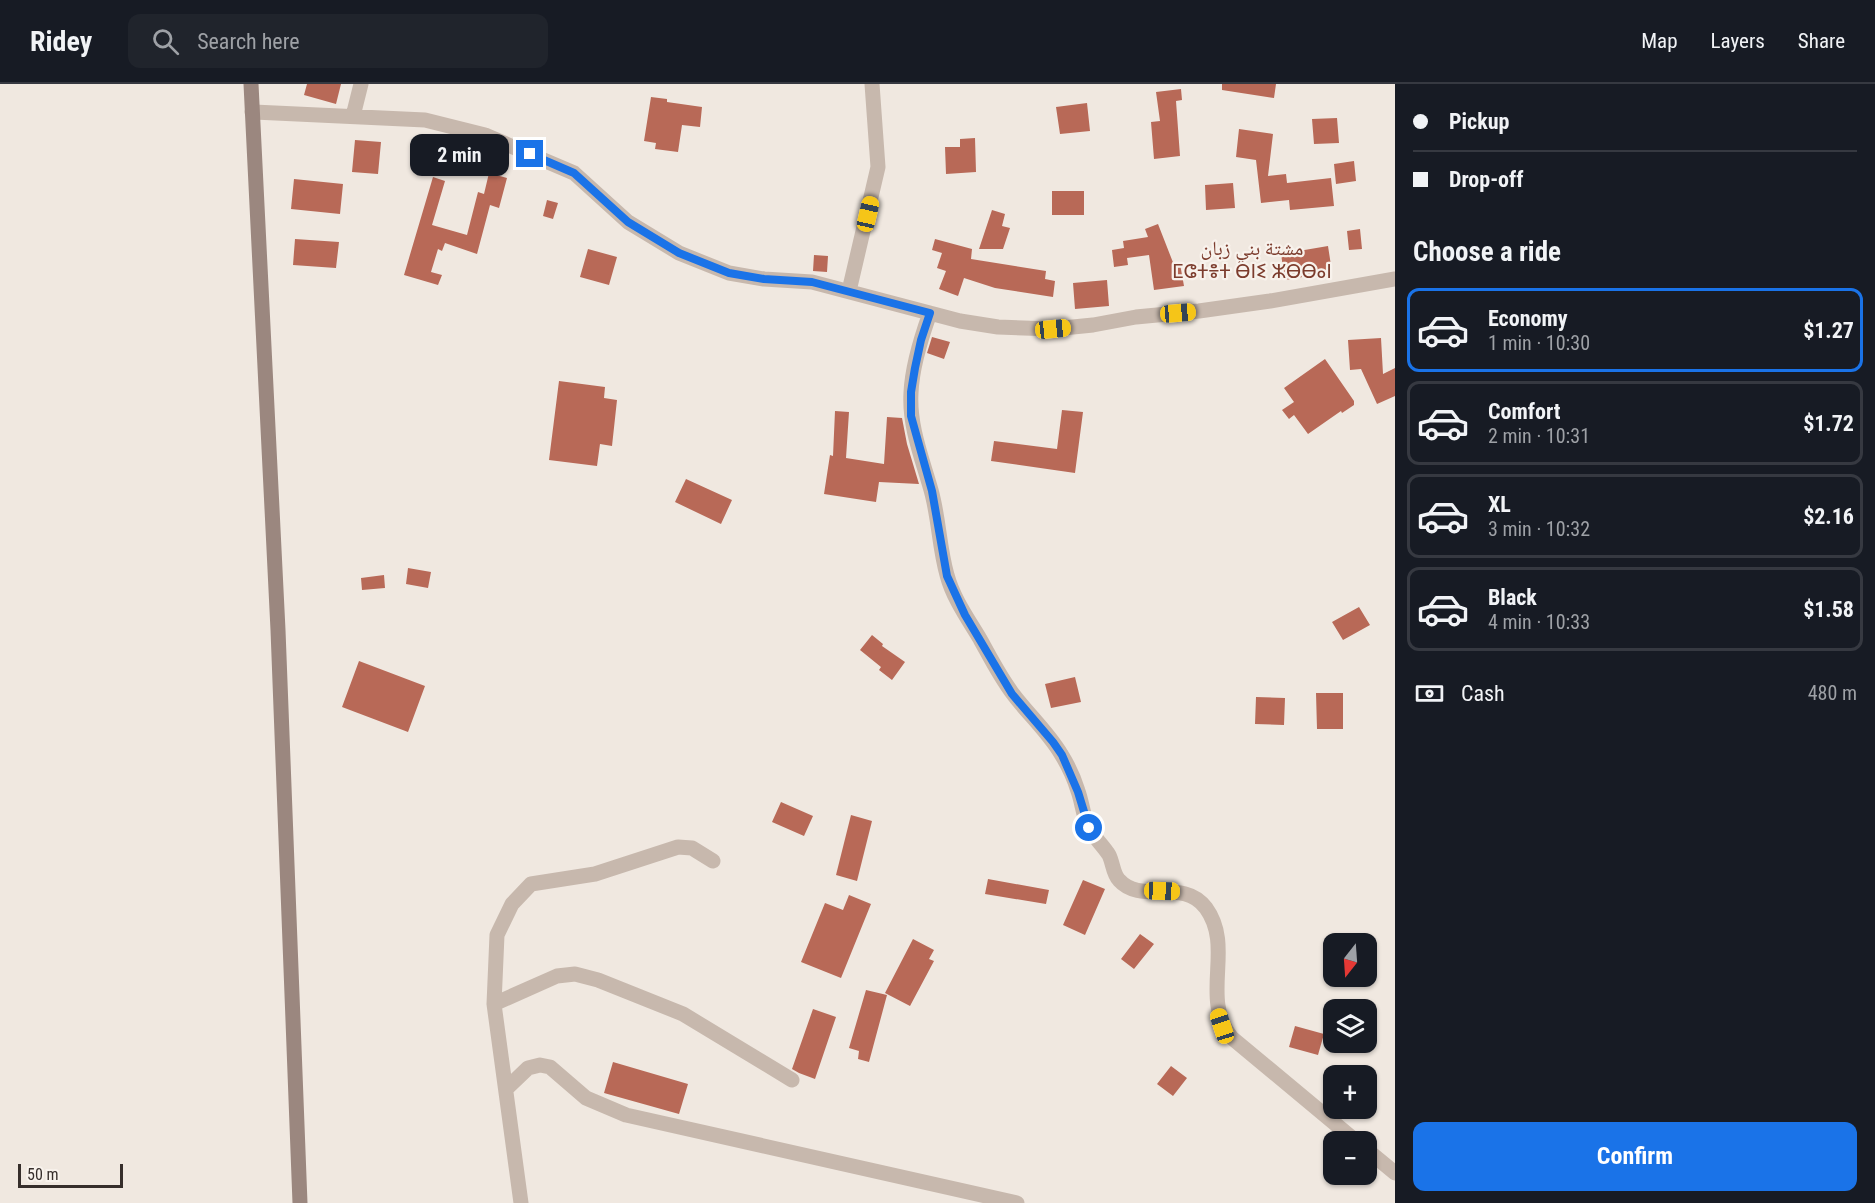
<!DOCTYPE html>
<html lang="en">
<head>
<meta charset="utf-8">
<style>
	:root { --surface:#171b24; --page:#20242c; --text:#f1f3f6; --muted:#9ea1a6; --line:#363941; --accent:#1a73e8 }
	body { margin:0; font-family:"Roboto Condensed","Noto Naskh Arabic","Noto Sans Tifinagh",sans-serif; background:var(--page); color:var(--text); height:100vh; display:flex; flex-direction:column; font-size:22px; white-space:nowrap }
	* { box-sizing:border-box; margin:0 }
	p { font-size:20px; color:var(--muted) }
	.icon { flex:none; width:33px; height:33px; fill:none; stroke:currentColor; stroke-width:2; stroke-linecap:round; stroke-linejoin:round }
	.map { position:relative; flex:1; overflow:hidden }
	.sheet { display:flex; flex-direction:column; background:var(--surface); width:480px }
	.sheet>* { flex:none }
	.hud { display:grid; align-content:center; height:132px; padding:0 18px; background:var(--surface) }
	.needle { width:39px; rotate:197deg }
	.fabs { position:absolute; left:1323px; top:849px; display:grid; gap:12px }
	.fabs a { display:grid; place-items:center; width:54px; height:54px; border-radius:12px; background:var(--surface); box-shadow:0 2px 4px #0004; font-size:30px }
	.scale { position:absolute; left:18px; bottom:15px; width:105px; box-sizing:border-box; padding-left:6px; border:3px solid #362e2b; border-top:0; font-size:16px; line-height:21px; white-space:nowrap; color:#362e2b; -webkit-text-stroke:4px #f8f2ec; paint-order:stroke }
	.end { position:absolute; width:27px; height:27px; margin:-14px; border:8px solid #1a73e8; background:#fff; box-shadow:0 0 0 3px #fff }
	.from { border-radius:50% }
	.bubble { position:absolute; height:42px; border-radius:12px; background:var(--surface); box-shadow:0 2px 4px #0004; font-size:20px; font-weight:700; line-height:42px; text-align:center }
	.car { position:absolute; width:18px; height:36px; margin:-18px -9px; border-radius:8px; box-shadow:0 0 4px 2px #0007; background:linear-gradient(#f5c518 24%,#345 0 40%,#f5c518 0 76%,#345 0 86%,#f5c518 0) }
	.hud b { display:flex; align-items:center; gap:21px; height:57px; font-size:22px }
	.hud b+b { border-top:2px solid var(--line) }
	.hud i { width:15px; height:15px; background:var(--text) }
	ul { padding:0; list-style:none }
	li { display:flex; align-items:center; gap:18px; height:84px; margin:0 12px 9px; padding:0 6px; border:3px solid var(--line); border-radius:12px }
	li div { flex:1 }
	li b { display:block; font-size:22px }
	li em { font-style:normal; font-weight:700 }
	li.selected { border-color:var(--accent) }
	li>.icon { width:54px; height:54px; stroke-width:1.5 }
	h2 { padding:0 18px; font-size:27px; line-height:72px }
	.pay { display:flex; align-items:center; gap:15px; height:66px; padding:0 18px; font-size:22px }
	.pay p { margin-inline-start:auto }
	.action { display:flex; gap:12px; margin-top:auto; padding:12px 18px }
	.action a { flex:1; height:69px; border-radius:12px; background:var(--accent); color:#fff; font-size:24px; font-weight:700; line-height:69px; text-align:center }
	header { display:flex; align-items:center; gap:36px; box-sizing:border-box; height:84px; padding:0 30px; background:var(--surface); border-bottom:2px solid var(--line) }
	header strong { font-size:28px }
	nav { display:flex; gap:33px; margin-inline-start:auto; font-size:21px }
	.search { width:420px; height:54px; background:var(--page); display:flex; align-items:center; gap:15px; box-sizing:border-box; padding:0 21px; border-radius:12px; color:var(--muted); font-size:22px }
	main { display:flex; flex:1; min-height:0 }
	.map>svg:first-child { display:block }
	.building { fill:#b86957 }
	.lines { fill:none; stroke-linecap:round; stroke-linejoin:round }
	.street { stroke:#c7b8ad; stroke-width:15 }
	.secondary { stroke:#9b877f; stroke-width:15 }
	.route { stroke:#1a73e8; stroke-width:8 }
	.labels { text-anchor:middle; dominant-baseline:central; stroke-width:4.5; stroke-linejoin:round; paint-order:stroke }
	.quarter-label { font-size:20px; fill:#7c3c2d; stroke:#f8f2ec }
</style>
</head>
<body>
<header>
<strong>Ridey</strong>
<div class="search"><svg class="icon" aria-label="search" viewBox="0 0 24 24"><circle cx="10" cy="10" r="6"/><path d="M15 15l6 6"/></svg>Search here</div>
<nav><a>Map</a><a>Layers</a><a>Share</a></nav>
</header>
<main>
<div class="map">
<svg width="1395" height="1119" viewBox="0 0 1395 1119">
	<rect width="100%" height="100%" fill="#f0e8e0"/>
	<path class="building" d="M307 0H341L336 20 304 11Z
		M1222 0H1276L1274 14 1222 6Z
		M1181 5 1182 16 1176 17 1180 72 1154 75 1151 38 1160 37 1156 8Z
		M651 13 667 15V18L702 23 700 43 682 41 678 68 655 65 656 59 644 57Z
		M1087 19 1090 47 1060 50 1056 23Z
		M1337 34 1339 59 1314 60 1312 35Z
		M1239 45 1273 50 1268 92 1286 90 1287 99 1331 94 1334 122 1290 126 1289 116 1261 119 1256 76 1236 73Z
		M445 53 492 66 488 78 441 65Z
		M975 54 976 88 946 90 945 63H960V55Z
		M355 56 381 58 378 90 352 88Z
		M1354 77 1356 97 1336 100 1334 80Z
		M489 89 507 94 499 124 490 121 477 170 445 159 442 167 438 165 431 188 442 191 438 201 404 191 433 93 445 97 432 141 467 151 478 108 484 110Z
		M294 95 343 100 340 130 291 125Z
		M1233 99 1235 124 1206 126 1205 101Z
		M1052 107H1084V131H1052Z
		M547 116 558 119 553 135 543 132Z
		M992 126 1005 130 1002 142 1010 144 1003 165H979Z
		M1158 140 1174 181 1180 180 1184 202 1154 206 1149 171 1127 174 1128 181 1114 183 1112 166 1124 164 1123 157 1148 153 1145 145Z
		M1360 145 1362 165 1349 166 1347 147Z
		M295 155 339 158 336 184 293 181Z
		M935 155 972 165 971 175 1046 187 1045 195 1055 197 1053 213 995 204 964 194 958 212 939 205 946 187 937 184 942 169 932 166Z
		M1328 162 1332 188 1285 196 1281 170Z
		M588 165 617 173 609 201 580 193Z
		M814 171 828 172 827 188 813 187Z
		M1107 196 1109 222 1075 225 1073 199Z
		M932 253 950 258 944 275 927 269Z
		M1381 254 1383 290 1395 284V312L1377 320 1361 285 1350 286 1348 256Z
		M1325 275 1354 317V321L1342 329 1341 327 1308 350 1294 331 1289 335 1282 326 1294 318 1284 304Z
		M559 297 605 303 604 314 617 316 612 362 600 360 597 382 549 376Z
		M1062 326 1083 328 1075 389 991 377 994 357 1057 365Z
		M835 327 849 328 846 374 884 380 887 333 902 334 907 360 919 400 879 398 876 418 824 410 830 371 833 372Z
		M686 395 732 416 721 440 675 418Z
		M408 484 431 488 428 504 406 500Z
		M384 491 385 504 362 506 361 494Z
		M1359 523 1370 541 1343 556 1332 538Z
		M872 551 883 560 882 562 905 578 892 596 879 586 881 583 860 566Z
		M359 577 425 602 408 648 342 623Z
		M1075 593 1081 618 1051 624 1045 600Z
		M1316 609H1343V645H1317Z
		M1256 613 1285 614 1284 641 1255 640Z
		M781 718 813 732 804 752 772 738Z
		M851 731 872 737 857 797 836 791Z
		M988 795 1049 806 1046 820 985 810Z
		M1083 796 1105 805 1085 851 1063 841Z
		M849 811 871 820 841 894 801 878 825 819 843 826Z
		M1140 850 1154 860 1134 885 1121 875Z
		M913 855 934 866 929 875 934 877 910 922 885 909Z
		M866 906 887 911 869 978 858 975 859 967 849 964Z
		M813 925 836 933 815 995 799 989 792 985Z
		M1295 942 1324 950 1318 971 1289 963Z
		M613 978 688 1000 679 1030 604 1009Z
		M1171 982 1187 994 1173 1012 1157 1000Z"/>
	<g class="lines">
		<path class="street" d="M252 28 425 36 485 51 574 89 628 138 679 169 729 189 764 195 812 198 960 237 998 243 1053 245 1093 241 1136 233 1199 227 1270 217 1395 195
			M353 32 361 0
			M849 207 878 83 872 0
			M930 229C921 254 912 282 911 309 909 342 922 374 931 406 939 434 939 463 947 491 953 514 968 535 980 555 990 573 1000 593 1013 610 1028 630 1048 648 1061 670 1068 681 1074 694 1078 707 1082 718 1083 731 1088 742 1093 753 1103 761 1109 771 1113 779 1113 790 1119 796 1141 821 1183 793 1206 824 1235 864 1199 914 1232 954L1357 1058
			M494 920 557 892 575 890 598 896 683 930 792 996
			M506 1005 528 984 540 981 550 983 586 1014 626 1031 1017 1119
			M1366 1065 1395 1089
			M521 1119 494 920 497 851 512 820 531 800 595 790 678 763 692 764 713 777"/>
		<path class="secondary" d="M251 0 278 546 300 1119"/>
	</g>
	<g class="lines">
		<path class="route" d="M530 70 574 89 628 138 679 169 729 189 764 195 812 198 930 229 921 256 915 284 911 308V332L932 407 947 492 965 531 1012 610 1053 658 1062 671 1078 708 1089 744"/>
	</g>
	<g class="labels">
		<g class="quarter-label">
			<text x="1252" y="164">مشتة بني زبان<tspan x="1252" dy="23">ⵎⵛⵜⴻⵜ ⴱⵏⵉ ⵣⴱⴱⴰⵏ</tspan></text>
		</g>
	</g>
</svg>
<div class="fabs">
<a><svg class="needle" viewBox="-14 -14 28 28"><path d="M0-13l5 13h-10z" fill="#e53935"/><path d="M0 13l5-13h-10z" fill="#9ea1a6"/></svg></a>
<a><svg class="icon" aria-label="layers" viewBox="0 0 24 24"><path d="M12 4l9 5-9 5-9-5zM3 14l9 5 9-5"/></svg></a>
<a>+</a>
<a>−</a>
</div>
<div class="scale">50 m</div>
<i class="end from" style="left:1089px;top:744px"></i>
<i class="end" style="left:530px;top:70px"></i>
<div class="bubble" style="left:410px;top:50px;width:99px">2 min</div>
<i class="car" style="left:868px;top:130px;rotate:13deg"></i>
<i class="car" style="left:1178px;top:229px;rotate:85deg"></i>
<i class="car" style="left:1053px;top:245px;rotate:84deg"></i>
<i class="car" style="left:1162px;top:807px;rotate:92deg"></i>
<i class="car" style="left:1222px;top:942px;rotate:342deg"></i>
</div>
<section class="sheet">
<div class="hud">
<b><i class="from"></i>Pickup</b>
<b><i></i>Drop-off</b>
</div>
<h2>Choose a ride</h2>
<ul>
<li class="selected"><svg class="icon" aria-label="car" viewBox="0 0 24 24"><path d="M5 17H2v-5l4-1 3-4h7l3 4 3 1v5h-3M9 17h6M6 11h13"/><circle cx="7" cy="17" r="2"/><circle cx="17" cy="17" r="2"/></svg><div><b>Economy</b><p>1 min · 10:30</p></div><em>$1.27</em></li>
<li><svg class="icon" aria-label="car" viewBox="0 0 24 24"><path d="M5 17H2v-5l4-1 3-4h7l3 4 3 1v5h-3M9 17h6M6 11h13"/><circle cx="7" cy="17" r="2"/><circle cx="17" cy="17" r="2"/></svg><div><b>Comfort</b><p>2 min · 10:31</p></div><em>$1.72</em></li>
<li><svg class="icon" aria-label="car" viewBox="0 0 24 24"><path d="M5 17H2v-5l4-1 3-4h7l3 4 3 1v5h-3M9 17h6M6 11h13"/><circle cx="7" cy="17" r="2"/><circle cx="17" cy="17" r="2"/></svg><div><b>XL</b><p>3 min · 10:32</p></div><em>$2.16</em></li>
<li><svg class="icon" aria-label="car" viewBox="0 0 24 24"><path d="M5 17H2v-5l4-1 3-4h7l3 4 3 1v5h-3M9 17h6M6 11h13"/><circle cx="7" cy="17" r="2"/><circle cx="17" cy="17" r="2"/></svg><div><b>Black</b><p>4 min · 10:33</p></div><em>$1.58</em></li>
</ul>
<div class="pay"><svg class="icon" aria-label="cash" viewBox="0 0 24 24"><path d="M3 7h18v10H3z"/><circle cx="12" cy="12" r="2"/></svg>Cash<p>480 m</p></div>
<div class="action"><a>Confirm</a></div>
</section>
</main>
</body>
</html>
